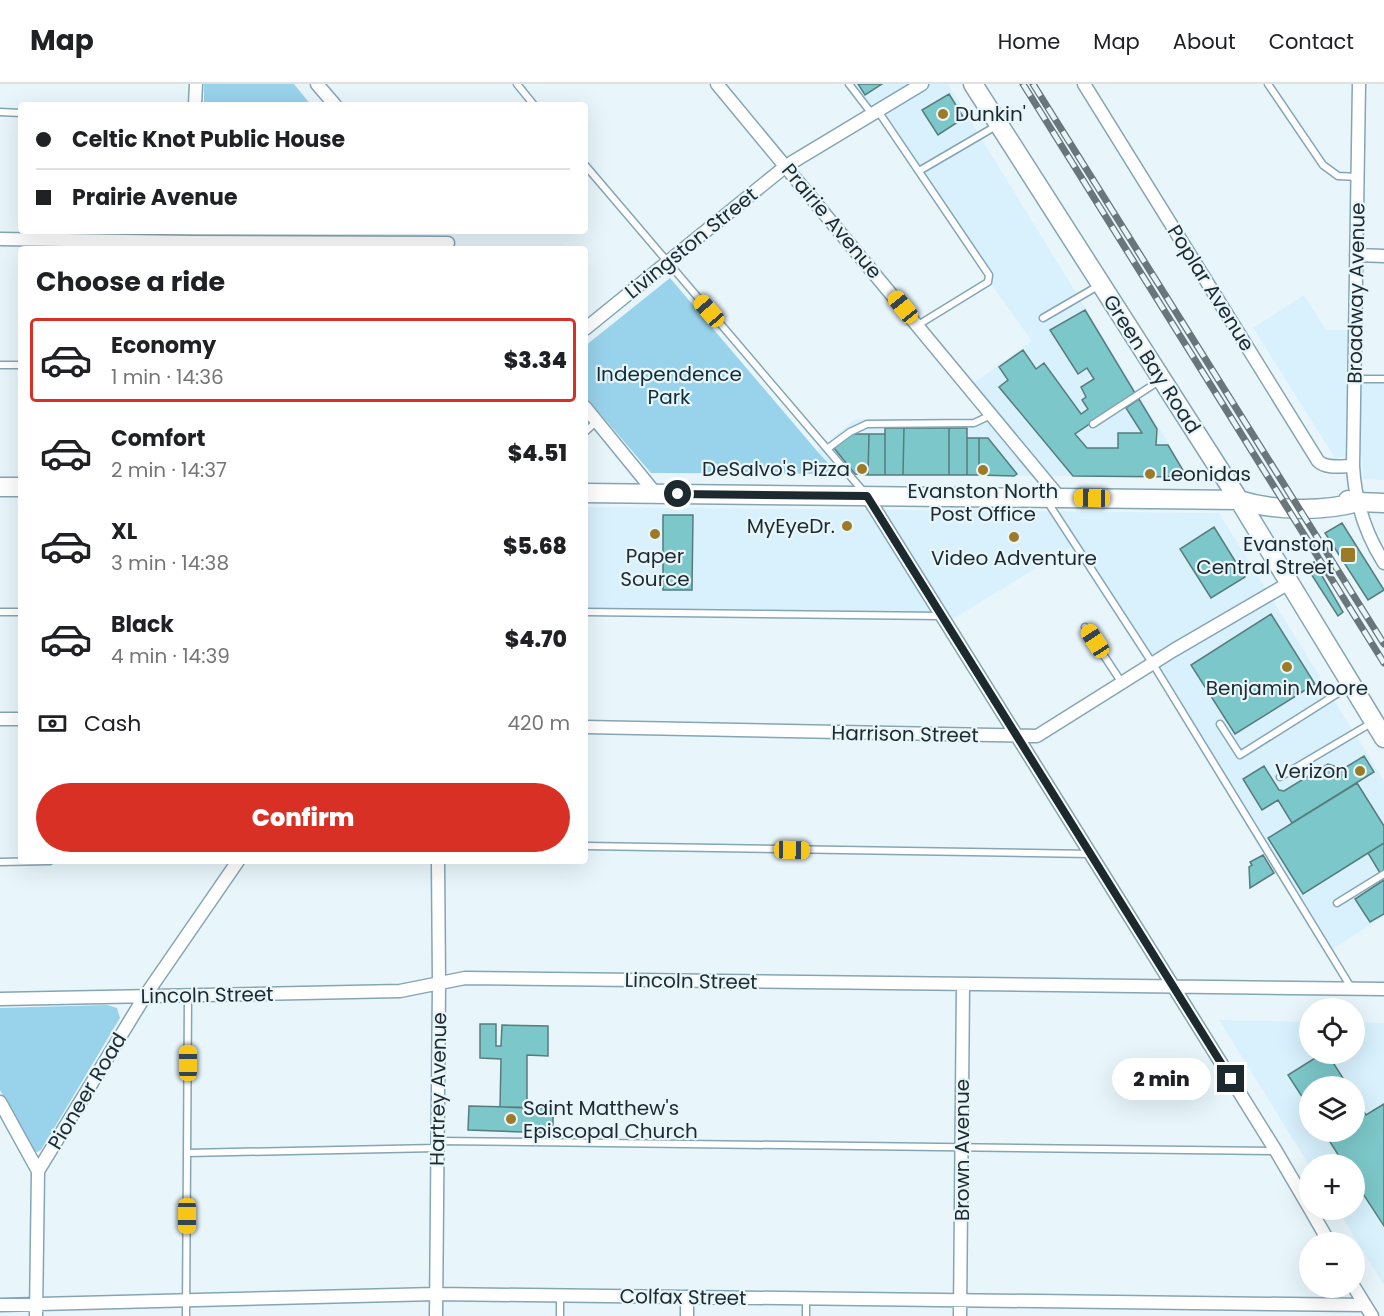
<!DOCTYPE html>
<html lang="en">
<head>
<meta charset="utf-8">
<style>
	:root { --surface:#fff; --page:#f2f2f2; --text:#202124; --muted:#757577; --line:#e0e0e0; --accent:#d93025 }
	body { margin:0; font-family:Poppins,sans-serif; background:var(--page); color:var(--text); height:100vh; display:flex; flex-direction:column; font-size:22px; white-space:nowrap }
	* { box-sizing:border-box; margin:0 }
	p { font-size:20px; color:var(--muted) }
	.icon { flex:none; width:33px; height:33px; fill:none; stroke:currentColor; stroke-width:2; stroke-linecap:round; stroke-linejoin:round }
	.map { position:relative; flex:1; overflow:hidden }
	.details { position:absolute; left:18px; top:162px; width:570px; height:618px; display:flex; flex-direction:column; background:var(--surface); border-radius:6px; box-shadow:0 6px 24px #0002 }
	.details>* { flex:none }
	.hud { position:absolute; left:18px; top:18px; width:570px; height:132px; border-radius:6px; box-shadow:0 6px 24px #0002; display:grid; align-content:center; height:132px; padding:0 18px; background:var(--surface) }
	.buttons { position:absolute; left:1299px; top:914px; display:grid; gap:12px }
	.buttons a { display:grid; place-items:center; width:66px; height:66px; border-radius:50%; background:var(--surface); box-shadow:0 6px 24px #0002; font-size:30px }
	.end { position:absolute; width:27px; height:27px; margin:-14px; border:8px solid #1c292f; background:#fff; box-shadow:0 0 0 3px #fff }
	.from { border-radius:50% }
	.bubble { position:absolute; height:42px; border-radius:21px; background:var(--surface); box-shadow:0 6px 24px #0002; font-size:20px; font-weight:800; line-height:42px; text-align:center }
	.car { position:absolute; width:18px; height:36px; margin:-18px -9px; border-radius:8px; box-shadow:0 0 4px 2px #0007; background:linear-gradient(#f5c518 24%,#345 0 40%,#f5c518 0 76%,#345 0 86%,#f5c518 0) }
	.hud b { display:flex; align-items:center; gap:21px; height:57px; font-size:22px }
	.hud b+b { border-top:2px solid var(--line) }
	.hud i { width:15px; height:15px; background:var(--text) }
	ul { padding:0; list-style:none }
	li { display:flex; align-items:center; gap:18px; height:84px; margin:0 12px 9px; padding:0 6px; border:3px solid transparent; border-radius:6px }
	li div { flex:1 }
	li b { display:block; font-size:22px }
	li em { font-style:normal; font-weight:800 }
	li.on { border-color:var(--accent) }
	li>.icon { width:54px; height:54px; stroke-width:1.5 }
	h2 { padding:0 18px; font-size:27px; line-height:72px }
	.pay { display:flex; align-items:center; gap:15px; height:66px; padding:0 18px; font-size:22px }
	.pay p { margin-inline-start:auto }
	.primary-button { display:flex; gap:12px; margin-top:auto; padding:12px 18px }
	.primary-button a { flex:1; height:69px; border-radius:36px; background:var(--accent); color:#fff; font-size:24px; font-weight:800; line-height:69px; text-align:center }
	header { display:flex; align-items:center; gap:36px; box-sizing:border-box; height:84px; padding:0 30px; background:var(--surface); border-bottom:2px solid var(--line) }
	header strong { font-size:28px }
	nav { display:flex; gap:33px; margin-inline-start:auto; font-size:21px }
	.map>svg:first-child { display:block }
	.built { fill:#d8f1fd; fill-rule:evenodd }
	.green { fill:#98d2eb }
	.building { fill:#7cc7c9; stroke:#577c7d; stroke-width:1.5 }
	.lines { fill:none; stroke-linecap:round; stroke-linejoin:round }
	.service-casing { stroke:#85a5b3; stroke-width:9 }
	.minor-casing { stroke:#85a5b3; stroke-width:15 }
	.secondary-casing { stroke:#85a5b3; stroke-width:21 }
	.service { stroke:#fff; stroke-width:6 }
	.minor { stroke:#fff; stroke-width:12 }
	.secondary { stroke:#fff; stroke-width:18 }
	.rail-casing { stroke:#69767c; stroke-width:7 }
	.rail { stroke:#e8f6fc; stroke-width:4.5; stroke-dasharray:14; stroke-linecap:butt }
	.route { stroke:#1c292f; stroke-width:8 }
	.poi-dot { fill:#9d7b26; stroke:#e8f6fc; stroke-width:2 }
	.labels { text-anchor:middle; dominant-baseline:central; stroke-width:4.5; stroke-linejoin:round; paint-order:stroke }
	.poi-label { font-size:20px; fill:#1c292f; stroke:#e8f6fc; text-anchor:end }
	.street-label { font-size:20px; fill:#1c292f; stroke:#e8f6fc }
	.park-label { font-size:20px; fill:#0f2d39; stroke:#e8f6fc }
</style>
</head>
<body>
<header>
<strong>Map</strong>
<nav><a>Home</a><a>Map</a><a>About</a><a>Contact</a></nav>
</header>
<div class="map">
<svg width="1384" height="1232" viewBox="0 0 1384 1232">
	<rect width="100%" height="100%" fill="#e8f6fc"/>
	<path class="built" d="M847 0H948L1189 393 838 390 817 367 855 335 993 336 967 304 1032 257 998 210 876 25 868 29Z
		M1304 211 1326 246H1353L1352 294 1384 295V396L1363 395 1362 373 1335 374 1253 244Z
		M585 423 1219 429 1384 697V832L1328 868 1074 461 948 538 944 530 585 526Z
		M1219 936 1309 938 1310 969H1354L1355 938 1384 939V1201L1337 1125H1354V1080L1309 1081ZM1310 1002H1354V1047H1310Z"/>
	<path class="green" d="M204 0H294L311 21H204Z
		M670 194 817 367 838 390 651 389 585 312V262Z
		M107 921 117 924 120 934 41 1066 37 1068 33 1066 0 1006V924Z"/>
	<path class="building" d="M858 0H882L865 11Z
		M949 10 964 34 938 51 922 26Z
		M1085 226 1135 309 1075 350 1087 364H1118V349H1142L1126 324 1139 315 1157 345 1156 361H1168L1184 388 1182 393 1073 392 999 303 1008 296 999 283 1023 266 1036 285 1044 279 1081 330 1088 325 1082 316 1086 313 1081 303 1094 295 1087 284 1078 290 1050 246Z
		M885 344H904L903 391H885Z
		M904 344H949V391H903Z
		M949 344H967V391H949Z
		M851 350H869L868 391 855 390 834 364Z
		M869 350H885V391H868Z
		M967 354H979V391H967Z
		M979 354H988L1017 390 1014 392 979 391Z
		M663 431H693L692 506H663Z
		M1342 439 1384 506 1368 516 1325 449Z
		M1214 443 1245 493 1211 514 1180 465Z
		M1314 478 1343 528 1338 532 1306 482Z
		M1271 530 1315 600 1235 650 1191 581Z
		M1364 672 1374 688 1292 739 1278 716 1262 726 1243 695 1264 682 1279 706 1284 707 1328 680 1343 685Z
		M1357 699 1384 742V759L1303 810 1268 754Z
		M1384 759V786L1380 789 1368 769Z
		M1263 771 1274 789 1250 804 1249 783 1252 781 1250 778Z
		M1384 796V830L1370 838 1355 815Z
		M480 940H496V962H501L502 941 548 942V972L527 971V1024L500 1023 501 975 480 974Z
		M1323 969H1327L1348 1002H1310V1025L1288 991Z
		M1354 1013 1366 1031 1384 1020V1142L1354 1096V1080H1344L1323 1047H1354Z
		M469 1022 553 1024V1049L468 1046Z"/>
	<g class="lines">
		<defs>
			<path id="service" d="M517 0 534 21
				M849 0 872 30
				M1268 0 1323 81 1338 92 1358 93
				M878 27 989 191 988 198 918 241
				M0 28 21 29
				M585 81 863 407
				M919 87 996 42
				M1043 234 1098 202
				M0 281H21
				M1355 295H1384
				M1093 340 1159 297
				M585 348 597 337
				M827 365 850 348 867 340 974 339 991 331
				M1047 417 1153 580 1352 905
				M0 528H21
				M585 528 941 532
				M1085 543 1122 599
				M1220 640 1240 671 1351 601
				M1280 693 1373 638
				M585 762 1091 770
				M0 778 50 777
				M1337 819 1384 790
				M438 1057 1276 1067
				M187 1069 437 1064
				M186 1232 188 912
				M560 1232V1212
				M806 1232V1215"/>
			<path id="minor" d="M317 0 335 21
				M717 0 1060 414
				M1084 0 1318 377C1326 385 1342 382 1353 382
				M1359 0 1353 382C1355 418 1365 449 1384 479
				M195 21 196 0
				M0 155 193 158 448 159
				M1356 171 1384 172
				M585 245 786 82 922 0
				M585 323 656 410
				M867 412 1276 1067 1310 1125
				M0 635H21
				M585 643 1037 652 1174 566 1289 499
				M0 915 400 907 465 894 1384 905
				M0 1018 38 1087
				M1310 1125 1329 1158
				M1354 1203 1372 1232
				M0 1221 436 1210 1365 1221
				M36 1232 38 1087 145 912 238 777
				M436 1232 439 899 438 777
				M687 1232V1213
				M960 1232 963 900"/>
			<path id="secondary" d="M973 0 1239 416 1384 654
				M0 403H21
				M585 409 1239 416C1274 427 1323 428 1358 418
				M1348 416 1358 418 1384 419"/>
		</defs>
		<use href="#service" class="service-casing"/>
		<use href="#minor" class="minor-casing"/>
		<use href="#secondary" class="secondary-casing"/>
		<use href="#service" class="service"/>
		<use href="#minor" class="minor"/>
		<use href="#secondary" class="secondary"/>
		<defs>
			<path id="rail" d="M1023 0 1384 579
				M1033 0 1384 560"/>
		</defs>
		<use href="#rail" class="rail-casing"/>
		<use href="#rail" class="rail"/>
	</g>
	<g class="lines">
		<path class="route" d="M678 410 867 412 1231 995"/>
	</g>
	<g class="poi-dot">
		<circle cx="943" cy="30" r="6"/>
		<circle cx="862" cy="385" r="6"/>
		<circle cx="983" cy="386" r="6"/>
		<circle cx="1150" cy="390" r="6"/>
		<circle cx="847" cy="442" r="6"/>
		<circle cx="655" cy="450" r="6"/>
		<circle cx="1014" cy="453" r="6"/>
		<rect x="1340" y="463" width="16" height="16" rx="3"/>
		<circle cx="1287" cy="583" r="6"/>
		<circle cx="1360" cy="687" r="6"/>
		<circle cx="511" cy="1035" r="6"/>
	</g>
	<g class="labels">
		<g class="poi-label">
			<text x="955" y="30" text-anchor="start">Dunkin'</text>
			<text x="850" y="385">DeSalvo's Pizza</text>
			<text x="1162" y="390" text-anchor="start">Leonidas</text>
			<text x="983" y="407" text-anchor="middle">Evanston North<tspan x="983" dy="23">Post Office</tspan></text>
			<text x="835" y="442">MyEyeDr.</text>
			<text x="1334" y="460">Evanston<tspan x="1334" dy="23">Central Street</tspan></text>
			<text x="655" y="472" text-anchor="middle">Paper<tspan x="655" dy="23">Source</tspan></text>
			<text x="1014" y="474" text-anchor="middle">Video Adventure</text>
			<text x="1287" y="604" text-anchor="middle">Benjamin Moore</text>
			<text x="1348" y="687">Verizon</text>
			<text x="523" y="1024" text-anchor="start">Saint Matthew's<tspan x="523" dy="23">Episcopal Church</tspan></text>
		</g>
		<g class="street-label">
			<text transform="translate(832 137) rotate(50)">Prairie Avenue</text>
			<text transform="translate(691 159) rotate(-39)">Livingston Street</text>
			<text transform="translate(1211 204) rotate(58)">Poplar Avenue</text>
			<text transform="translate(1356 209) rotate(-89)">Broadway Avenue</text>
			<text transform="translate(1152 280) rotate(57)">Green Bay Road</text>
			<text transform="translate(905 650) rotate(1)">Harrison Street</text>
			<text transform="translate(691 897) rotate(1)">Lincoln Street</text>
			<text transform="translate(207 911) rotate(-1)">Lincoln Street</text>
			<text transform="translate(438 1005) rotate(-89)">Hartrey Avenue</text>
			<text transform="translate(87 1007) rotate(-59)">Pioneer Road</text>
			<text transform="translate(962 1066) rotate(-90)">Brown Avenue</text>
			<text transform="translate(683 1213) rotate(1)">Colfax Street</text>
		</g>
		<g class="park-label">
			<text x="669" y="290">Independence<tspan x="669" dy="23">Park</tspan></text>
		</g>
	</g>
</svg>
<div class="buttons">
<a><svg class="icon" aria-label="locate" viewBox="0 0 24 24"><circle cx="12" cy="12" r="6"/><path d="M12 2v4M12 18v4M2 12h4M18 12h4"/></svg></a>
<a><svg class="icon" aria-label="layers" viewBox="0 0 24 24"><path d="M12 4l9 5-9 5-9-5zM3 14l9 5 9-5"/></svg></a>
<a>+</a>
<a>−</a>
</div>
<i class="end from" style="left:678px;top:410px"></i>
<i class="end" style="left:1231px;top:995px"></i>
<div class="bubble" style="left:1112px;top:974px;width:99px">2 min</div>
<i class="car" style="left:903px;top:223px;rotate:321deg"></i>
<i class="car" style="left:709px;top:227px;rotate:319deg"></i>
<i class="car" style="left:1092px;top:414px;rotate:271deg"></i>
<i class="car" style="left:1095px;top:557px;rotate:327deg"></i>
<i class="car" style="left:792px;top:766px;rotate:91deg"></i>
<i class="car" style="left:188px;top:979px;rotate:0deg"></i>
<i class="car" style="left:187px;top:1132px;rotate:180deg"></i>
<div class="hud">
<b><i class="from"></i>Celtic Knot Public House</b>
<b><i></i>Prairie Avenue</b>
</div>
<section class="details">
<h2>Choose a ride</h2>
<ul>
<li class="on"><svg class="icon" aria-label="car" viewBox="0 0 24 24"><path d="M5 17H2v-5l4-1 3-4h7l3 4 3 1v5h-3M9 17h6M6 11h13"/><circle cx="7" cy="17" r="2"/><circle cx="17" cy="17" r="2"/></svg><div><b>Economy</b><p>1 min · 14:36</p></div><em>$3.34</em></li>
<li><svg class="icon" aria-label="car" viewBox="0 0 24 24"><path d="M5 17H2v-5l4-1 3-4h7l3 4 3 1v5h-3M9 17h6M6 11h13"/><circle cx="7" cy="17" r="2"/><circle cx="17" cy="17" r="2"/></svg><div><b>Comfort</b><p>2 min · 14:37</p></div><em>$4.51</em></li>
<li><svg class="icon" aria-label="car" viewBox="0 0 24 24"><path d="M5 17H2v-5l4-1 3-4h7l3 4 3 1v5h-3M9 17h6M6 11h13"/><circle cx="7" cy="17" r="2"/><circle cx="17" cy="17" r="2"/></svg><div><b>XL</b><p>3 min · 14:38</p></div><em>$5.68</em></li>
<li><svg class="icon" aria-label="car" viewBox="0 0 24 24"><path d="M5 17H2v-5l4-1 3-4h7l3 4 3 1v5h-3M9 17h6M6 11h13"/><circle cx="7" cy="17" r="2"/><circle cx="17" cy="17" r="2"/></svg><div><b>Black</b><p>4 min · 14:39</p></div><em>$4.70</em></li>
</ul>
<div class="pay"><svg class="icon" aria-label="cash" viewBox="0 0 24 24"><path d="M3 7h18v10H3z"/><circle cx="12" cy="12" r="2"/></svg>Cash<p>420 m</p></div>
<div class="primary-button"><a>Confirm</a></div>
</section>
</div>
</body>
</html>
